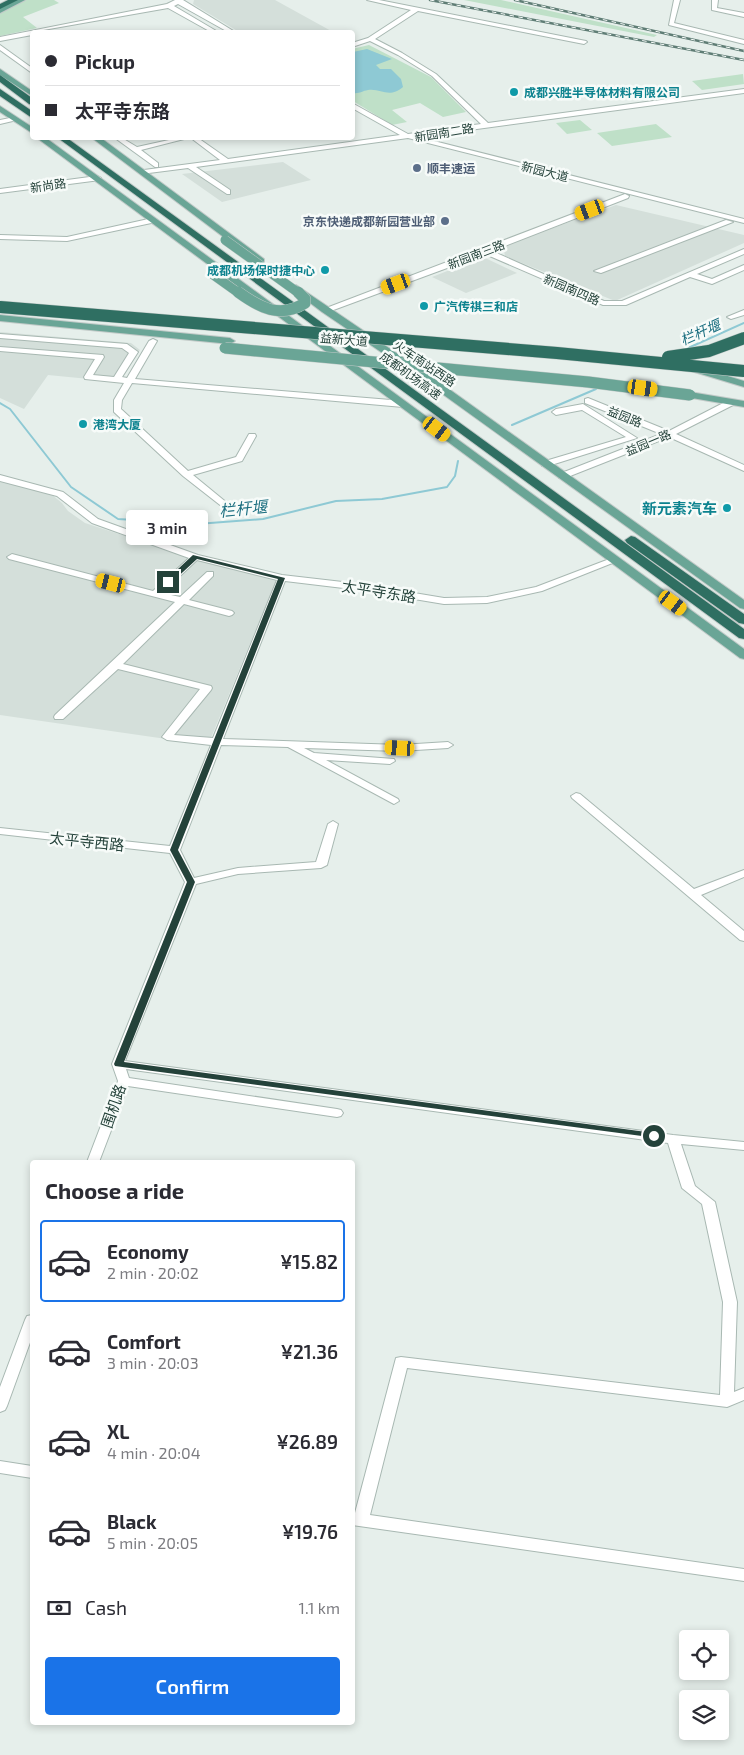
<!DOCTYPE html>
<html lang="en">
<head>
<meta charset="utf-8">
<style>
	:root { --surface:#fff; --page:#f2f2f3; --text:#2b2b33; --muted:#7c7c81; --line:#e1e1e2; --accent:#1a73e8 }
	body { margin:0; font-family:"Exo 2","Noto Sans SC",sans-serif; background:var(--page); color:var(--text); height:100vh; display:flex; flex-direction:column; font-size:19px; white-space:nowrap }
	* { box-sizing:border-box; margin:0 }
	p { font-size:16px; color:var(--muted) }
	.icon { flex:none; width:28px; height:28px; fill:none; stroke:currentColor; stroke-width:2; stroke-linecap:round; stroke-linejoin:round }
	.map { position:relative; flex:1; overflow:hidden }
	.drawer { position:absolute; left:30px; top:1160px; width:325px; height:565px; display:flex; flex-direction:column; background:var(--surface); border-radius:5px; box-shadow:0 2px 8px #0003 }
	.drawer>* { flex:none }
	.top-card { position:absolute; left:30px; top:30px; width:325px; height:110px; border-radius:5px; box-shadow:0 2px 8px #0003; display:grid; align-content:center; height:110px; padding:0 15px; background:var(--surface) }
	.fabs { position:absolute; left:679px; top:1630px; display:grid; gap:10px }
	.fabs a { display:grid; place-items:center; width:50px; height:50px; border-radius:5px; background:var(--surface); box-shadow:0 2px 8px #0003; font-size:25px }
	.end { position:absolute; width:22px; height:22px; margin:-11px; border:6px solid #24423a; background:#fff; box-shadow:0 0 0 2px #fff }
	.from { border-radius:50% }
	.bubble { position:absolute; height:35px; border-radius:5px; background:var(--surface); box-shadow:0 2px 8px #0003; font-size:16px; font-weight:600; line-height:35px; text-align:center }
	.car { position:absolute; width:15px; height:30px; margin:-15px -8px; border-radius:6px; box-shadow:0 0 4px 1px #0007; background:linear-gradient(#f5c518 24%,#345 0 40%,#f5c518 0 76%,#345 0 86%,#f5c518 0) }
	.top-card b { display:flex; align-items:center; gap:18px; height:48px; font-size:19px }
	.top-card b+b { border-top:1px solid var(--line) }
	.top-card i { width:12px; height:12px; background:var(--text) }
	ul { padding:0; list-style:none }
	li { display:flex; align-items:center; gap:15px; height:82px; margin:0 10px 8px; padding:0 5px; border:2px solid transparent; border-radius:5px }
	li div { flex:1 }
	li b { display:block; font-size:19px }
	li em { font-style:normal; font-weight:600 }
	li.selected { border-color:var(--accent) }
	li>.icon { width:45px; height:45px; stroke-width:1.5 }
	h2 { padding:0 15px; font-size:22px; line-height:60px }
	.pay { display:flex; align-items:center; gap:12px; height:55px; padding:0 15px; font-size:19px }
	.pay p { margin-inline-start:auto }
	.cta { display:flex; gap:10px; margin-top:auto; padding:10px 15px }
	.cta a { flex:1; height:58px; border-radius:5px; background:var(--accent); color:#fff; font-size:20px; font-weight:600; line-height:58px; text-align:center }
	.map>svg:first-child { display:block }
	.built { fill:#d4dfda }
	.green { fill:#bfe0c8 }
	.water { fill:#8ec9d4 }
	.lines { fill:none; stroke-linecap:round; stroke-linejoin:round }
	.stream { stroke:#8ec9d4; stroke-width:2 }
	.minor-casing { stroke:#a8b8b2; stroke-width:2 }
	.major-casing { stroke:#c2cac8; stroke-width:2 }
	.highway-casing { stroke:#c2cac8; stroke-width:2 }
	.minor { fill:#fff; fill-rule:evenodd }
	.major { fill:#6aa596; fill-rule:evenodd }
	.highway { fill:#2f6f62; fill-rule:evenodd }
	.rail-casing { stroke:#5f7d75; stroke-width:2.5 }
	.rail { stroke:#f7fbf9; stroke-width:1; stroke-dasharray:4.5; stroke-linecap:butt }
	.major-bridge-far1-casing { stroke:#c2cac8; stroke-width:10; stroke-linecap:butt }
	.major-bridge-casing { stroke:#c2cac8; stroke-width:12; stroke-linecap:butt }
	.highway-bridge-casing { stroke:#c2cac8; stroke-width:13; stroke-linecap:butt }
	.major-bridge-far1 { stroke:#6aa596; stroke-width:9 }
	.major-bridge { stroke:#6aa596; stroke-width:11 }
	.highway-bridge { stroke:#2f6f62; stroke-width:12 }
	.route { fill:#24423a }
	.culture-dot { fill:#0f9aa8; stroke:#f7fbf9; stroke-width:2 }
	.service-dot { fill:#5c6f8a; stroke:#f7fbf9; stroke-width:2 }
	.labels { text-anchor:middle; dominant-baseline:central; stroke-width:5; stroke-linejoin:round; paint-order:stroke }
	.far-culture-label { font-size:12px; font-weight:bold; fill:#0d838f; stroke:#f7fbf9; text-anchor:start }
	.far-street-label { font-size:12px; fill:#24423a; stroke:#f7fbf9 }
	.far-service-label { font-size:12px; font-weight:bold; fill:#4e5e75; stroke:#f7fbf9; text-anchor:start }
	.far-water-label { font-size:14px; font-style:italic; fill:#1c6f80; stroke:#f7fbf9 }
	.culture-label { font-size:15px; font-weight:bold; fill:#0d838f; stroke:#f7fbf9; text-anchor:end }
	.street-label { font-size:15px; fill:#24423a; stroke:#f7fbf9 }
	.water-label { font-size:16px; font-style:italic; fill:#1c6f80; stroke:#f7fbf9 }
</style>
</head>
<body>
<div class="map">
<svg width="744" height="1755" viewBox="0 0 744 1755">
	<rect width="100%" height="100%" fill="#e6efeb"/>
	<path class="built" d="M194 0H275L333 32H239L193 4Z
		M283 162 311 180 222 202 182 174Z
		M616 205 744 235V243L615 301 505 256 503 246Z
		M483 257 517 273 466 293 432 277Z
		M0 332 131 343 140 350 120 382 48 375 24 409 0 398Z
		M0 481 51 494 62 503 68 511 85 523 187 556 276 581 208 745 0 715Z"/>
	<path class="green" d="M26 0H54L59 3 23 17 37 28 0 36V12Z
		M464 0H501L657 35 654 37Z
		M369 45 431 77 466 112 443 117 420 103 392 110 407 122 392 125 353 101 352 49Z
		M743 74 744 84 702 90 692 81Z
		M580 120 592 130 567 134 556 123Z
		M656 124 672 137 612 146 597 133Z"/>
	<path class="water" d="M367 49 392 59 376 65 380 69H391L401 79 403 87C389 99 381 88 368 90 362 91 359 94 353 93V52Z"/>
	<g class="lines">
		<path class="stream" d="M686 349 744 323
			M0 403 10 409 71 487 118 519 197 524 263 519 336 501 382 499 447 487 455 476 458 461
			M512 425 596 389"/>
		<defs>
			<path id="minor" d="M175 0H183L235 32H228L178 4 174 6 218 32H211L168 8 32 32V35L0 41V37L167 4Z
				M367 0H379L586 41 587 42 584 44 418 11 375 39 402 53 436 74 488 123 744 89V93L418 137 744 219V223L408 138 196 167 230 190V194H227L188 168 141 174 140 172 144 170 220 160 191 138H198L228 159 400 135 352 108V103L408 134 481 124 432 76 398 55 370 41 352 47V43L368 38 411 10Z
				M674 0H680L674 23 744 40V44L669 25Z
				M712 0H718L717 8 744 13V17L712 10Z
				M0 45 32 68V73L0 50Z
				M15 117 18 119 17 120 0 124V120Z
				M115 138H122L137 147 178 138H188L141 150 158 163V167H155Z
				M97 176 101 178 100 180 0 193V189Z
				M625 194 629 196 628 198 492 251 604 301H622L744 249V254L697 274 712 279 744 265V270L712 284 690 277 626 305H603L485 254 328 312 321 310Z
				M153 218 157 220 156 222 67 241 0 239V235L67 237Z
				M726 220 733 222 601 273 594 271Z
				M744 310V315L731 319 727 317Z
				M0 334 127 344 138 352 122 377 127 378 149 341 153 339 157 341 135 379 403 401 407 404 403 407 132 383 122 400 121 409 188 471 236 457 249 434H255L256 436 242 461 193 475 232 507V511L229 512 183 476 114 412V400L124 383 85 379 84 377 95 359 0 351V347L103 355 104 357 93 375 114 377 129 353 122 348 0 338Z
				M588 398 669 431 729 400H735V404L676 434 744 465V471L669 437 565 478H559V474L661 434 585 403V399Z
				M583 404 637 438 548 466H542V462L626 437 582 410 556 415 552 412 556 409Z
				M0 475 63 492 98 519 198 555 282 575 360 584 444 598 487 597 536 587 612 558H618L620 560 542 591 487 603 444 604 360 590 285 581 223 739 400 745 448 742 453 745 448 748 400 751 304 748 314 753 394 759 395 761 390 764 326 760 398 799 399 801 394 804 288 747 221 745 180 850 194 878 238 868 316 862 328 824 333 821 338 824 327 865 321 868 238 874 196 884 125 1061 673 1135 744 1142V1150L681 1144 695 1186 715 1202 737 1302 734 1392 744 1388V1400L727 1407 407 1368 370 1515 744 1569V1581L352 1525V1513H355L396 1358 401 1357 720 1395 723 1302 702 1204 682 1188 668 1143 126 1069 129 1078 337 1109 341 1110 343 1113 341 1116 337 1117 128 1086 99 1162H87L118 1081 112 1064 185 882 170 853 0 834V828L170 846 211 745 167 740 162 737 200 689 118 669 63 719H55L54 717 55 715 175 602 9 559 7 557 12 554 153 591 189 558 92 523 57 496 0 481ZM197 560 277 580 213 738 174 735 211 690 212 688 211 686 123 664 184 604 229 616 232 615 234 613 232 611 189 600 213 576V572H207L180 597 162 593Z
				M576 793 580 794 694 889 744 870V877L701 895 744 931V941L740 940 572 798 571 796Z
				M32 1315V1337L7 1406 5 1410 0 1412V1387L25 1320 27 1316Z
				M0 1461 32 1466V1478L0 1473Z"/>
			<path id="major" d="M15 0H25L0 13V8Z
				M0 69 32 91V96L0 75Z
				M0 106 32 127V133L0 112Z
				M37 138H46L744 649V659L740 658Z
				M92 138H101L264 259V263H258Z
				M296 285 442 384 744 600V609L740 608 434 388 322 312 293 290 291 288Z
				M0 315 230 338 235 341 230 344 0 321Z
				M695 366 744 381V387L691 371V367Z
				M690 392 744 401V407L686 397 685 395 686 393Z"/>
			<path id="highway" d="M8 0H18L0 9V4Z
				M0 75 32 98V105L29 104 0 82Z
				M0 89 32 111V118L0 96Z
				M58 138H67L744 629V639L739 638Z
				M631 536 635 537 744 614V624L739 623 627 543 625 540Z"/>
		</defs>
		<use href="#minor" class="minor-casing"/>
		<use href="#major" class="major-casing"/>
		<use href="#highway" class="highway-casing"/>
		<use href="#minor" class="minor"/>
		<use href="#major" class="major"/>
		<use href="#highway" class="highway"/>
		<defs>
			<path id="rail" d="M430 0 744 60
				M515 0 744 51"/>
		</defs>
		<use href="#rail" class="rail-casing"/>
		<use href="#rail" class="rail"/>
		<defs>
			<path id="major-bridge-far1" d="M225 240 300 294
				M212 274 240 294"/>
			<path id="major-bridge" d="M238 292C260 308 280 319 305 303V299L298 292
				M225 348 588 382 690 395"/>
			<path id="highway-bridge" d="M0 307 557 353 744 371
				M668 357 709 351 744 338"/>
		</defs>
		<use href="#major-bridge-far1" class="major-bridge-far1-casing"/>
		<use href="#major-bridge" class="major-bridge-casing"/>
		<use href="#highway-bridge" class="highway-bridge-casing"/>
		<use href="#major-bridge-far1" class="major-bridge-far1"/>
		<use href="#major-bridge" class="major-bridge"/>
		<use href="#highway-bridge" class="highway-bridge"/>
	</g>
	<path class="route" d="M193 555 285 578 178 850 195 882 124 1062 654 1133 657 1134V1138L115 1066 114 1064 187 882 170 850 278 579 197 559 170 584H165V581Z"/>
	<g class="culture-dot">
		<circle cx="514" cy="92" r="5"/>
		<circle cx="325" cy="270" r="5"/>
		<circle cx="424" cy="306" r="5"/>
		<circle cx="83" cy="424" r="5"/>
		<circle cx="727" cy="508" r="5"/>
	</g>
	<g class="service-dot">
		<circle cx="417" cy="168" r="5"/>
		<circle cx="445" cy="221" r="5"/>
	</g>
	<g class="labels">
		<g class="far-culture-label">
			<text x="524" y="92">成都兴胜半导体材料有限公司</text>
			<text x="315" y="270" text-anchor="end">成都机场保时捷中心</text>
			<text x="434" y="306">广汽传祺三和店</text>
			<text x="93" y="424">港湾大厦</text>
		</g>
		<g class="far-street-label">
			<text transform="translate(444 132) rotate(-9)">新园南二路</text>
			<text transform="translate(545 171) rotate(14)">新园大道</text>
			<text transform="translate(48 185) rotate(-8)">新尚路</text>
			<text transform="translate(476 254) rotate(-21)">新园南三路</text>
			<text transform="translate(572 289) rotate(23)">新园南四路</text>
			<text transform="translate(344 339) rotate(5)">益新大道</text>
			<text transform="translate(425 363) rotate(34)">火车南站西路</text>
			<text transform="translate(411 375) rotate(36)">成都机场高速</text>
			<text transform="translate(625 416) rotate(22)">益园路</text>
			<text transform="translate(648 442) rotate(-23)">益园一路</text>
		</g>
		<g class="far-service-label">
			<text x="427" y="168">顺丰速运</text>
			<text x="435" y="221" text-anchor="end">京东快递成都新园营业部</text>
		</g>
		<g class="far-water-label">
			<text transform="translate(700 332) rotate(-24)">栏杆堰</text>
		</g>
		<g class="culture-label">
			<text x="717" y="508">新元素汽车</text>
		</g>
		<g class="street-label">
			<text transform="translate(379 591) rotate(9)">太平寺东路</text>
			<text transform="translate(87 841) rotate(6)">太平寺西路</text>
			<text transform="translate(113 1106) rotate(-71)">围机路</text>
		</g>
		<g class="water-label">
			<text transform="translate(243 508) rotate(-6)">栏杆堰</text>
		</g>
	</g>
</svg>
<div class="fabs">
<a><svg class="icon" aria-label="locate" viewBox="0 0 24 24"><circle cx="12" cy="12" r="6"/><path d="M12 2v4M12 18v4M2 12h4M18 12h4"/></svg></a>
<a><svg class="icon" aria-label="layers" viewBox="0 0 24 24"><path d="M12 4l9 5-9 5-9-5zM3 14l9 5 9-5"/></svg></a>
</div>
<i class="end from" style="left:654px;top:1136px"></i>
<i class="end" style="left:168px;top:582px"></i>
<div class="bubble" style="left:126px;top:510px;width:82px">3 min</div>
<i class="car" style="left:590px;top:210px;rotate:249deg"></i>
<i class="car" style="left:396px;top:284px;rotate:250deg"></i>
<i class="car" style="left:643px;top:388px;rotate:98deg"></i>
<i class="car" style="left:437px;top:429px;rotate:127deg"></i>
<i class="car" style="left:111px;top:583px;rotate:284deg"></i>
<i class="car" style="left:673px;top:603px;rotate:126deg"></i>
<i class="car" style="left:400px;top:748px;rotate:273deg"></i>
<div class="top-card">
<b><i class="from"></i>Pickup</b>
<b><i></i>太平寺东路</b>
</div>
<section class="drawer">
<h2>Choose a ride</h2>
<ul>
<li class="selected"><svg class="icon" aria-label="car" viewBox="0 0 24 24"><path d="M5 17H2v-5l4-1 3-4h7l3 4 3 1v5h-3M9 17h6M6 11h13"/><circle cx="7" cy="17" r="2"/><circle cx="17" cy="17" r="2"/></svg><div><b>Economy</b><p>2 min · 20:02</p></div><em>¥15.82</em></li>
<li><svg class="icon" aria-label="car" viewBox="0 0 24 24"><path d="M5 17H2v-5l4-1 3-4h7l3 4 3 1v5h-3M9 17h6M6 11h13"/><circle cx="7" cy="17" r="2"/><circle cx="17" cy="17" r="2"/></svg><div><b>Comfort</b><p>3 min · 20:03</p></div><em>¥21.36</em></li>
<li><svg class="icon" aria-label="car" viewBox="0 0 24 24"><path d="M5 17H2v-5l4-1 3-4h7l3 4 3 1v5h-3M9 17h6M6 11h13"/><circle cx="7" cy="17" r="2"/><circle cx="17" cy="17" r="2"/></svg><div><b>XL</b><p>4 min · 20:04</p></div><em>¥26.89</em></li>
<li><svg class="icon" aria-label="car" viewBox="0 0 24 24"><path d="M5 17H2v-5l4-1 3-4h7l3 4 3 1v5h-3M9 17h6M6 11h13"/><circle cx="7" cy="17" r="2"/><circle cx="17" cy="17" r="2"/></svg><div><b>Black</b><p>5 min · 20:05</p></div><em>¥19.76</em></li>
</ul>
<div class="pay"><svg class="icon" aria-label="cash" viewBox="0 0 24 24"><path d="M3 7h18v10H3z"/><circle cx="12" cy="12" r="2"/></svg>Cash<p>1.1 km</p></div>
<div class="cta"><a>Confirm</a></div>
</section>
</div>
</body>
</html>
